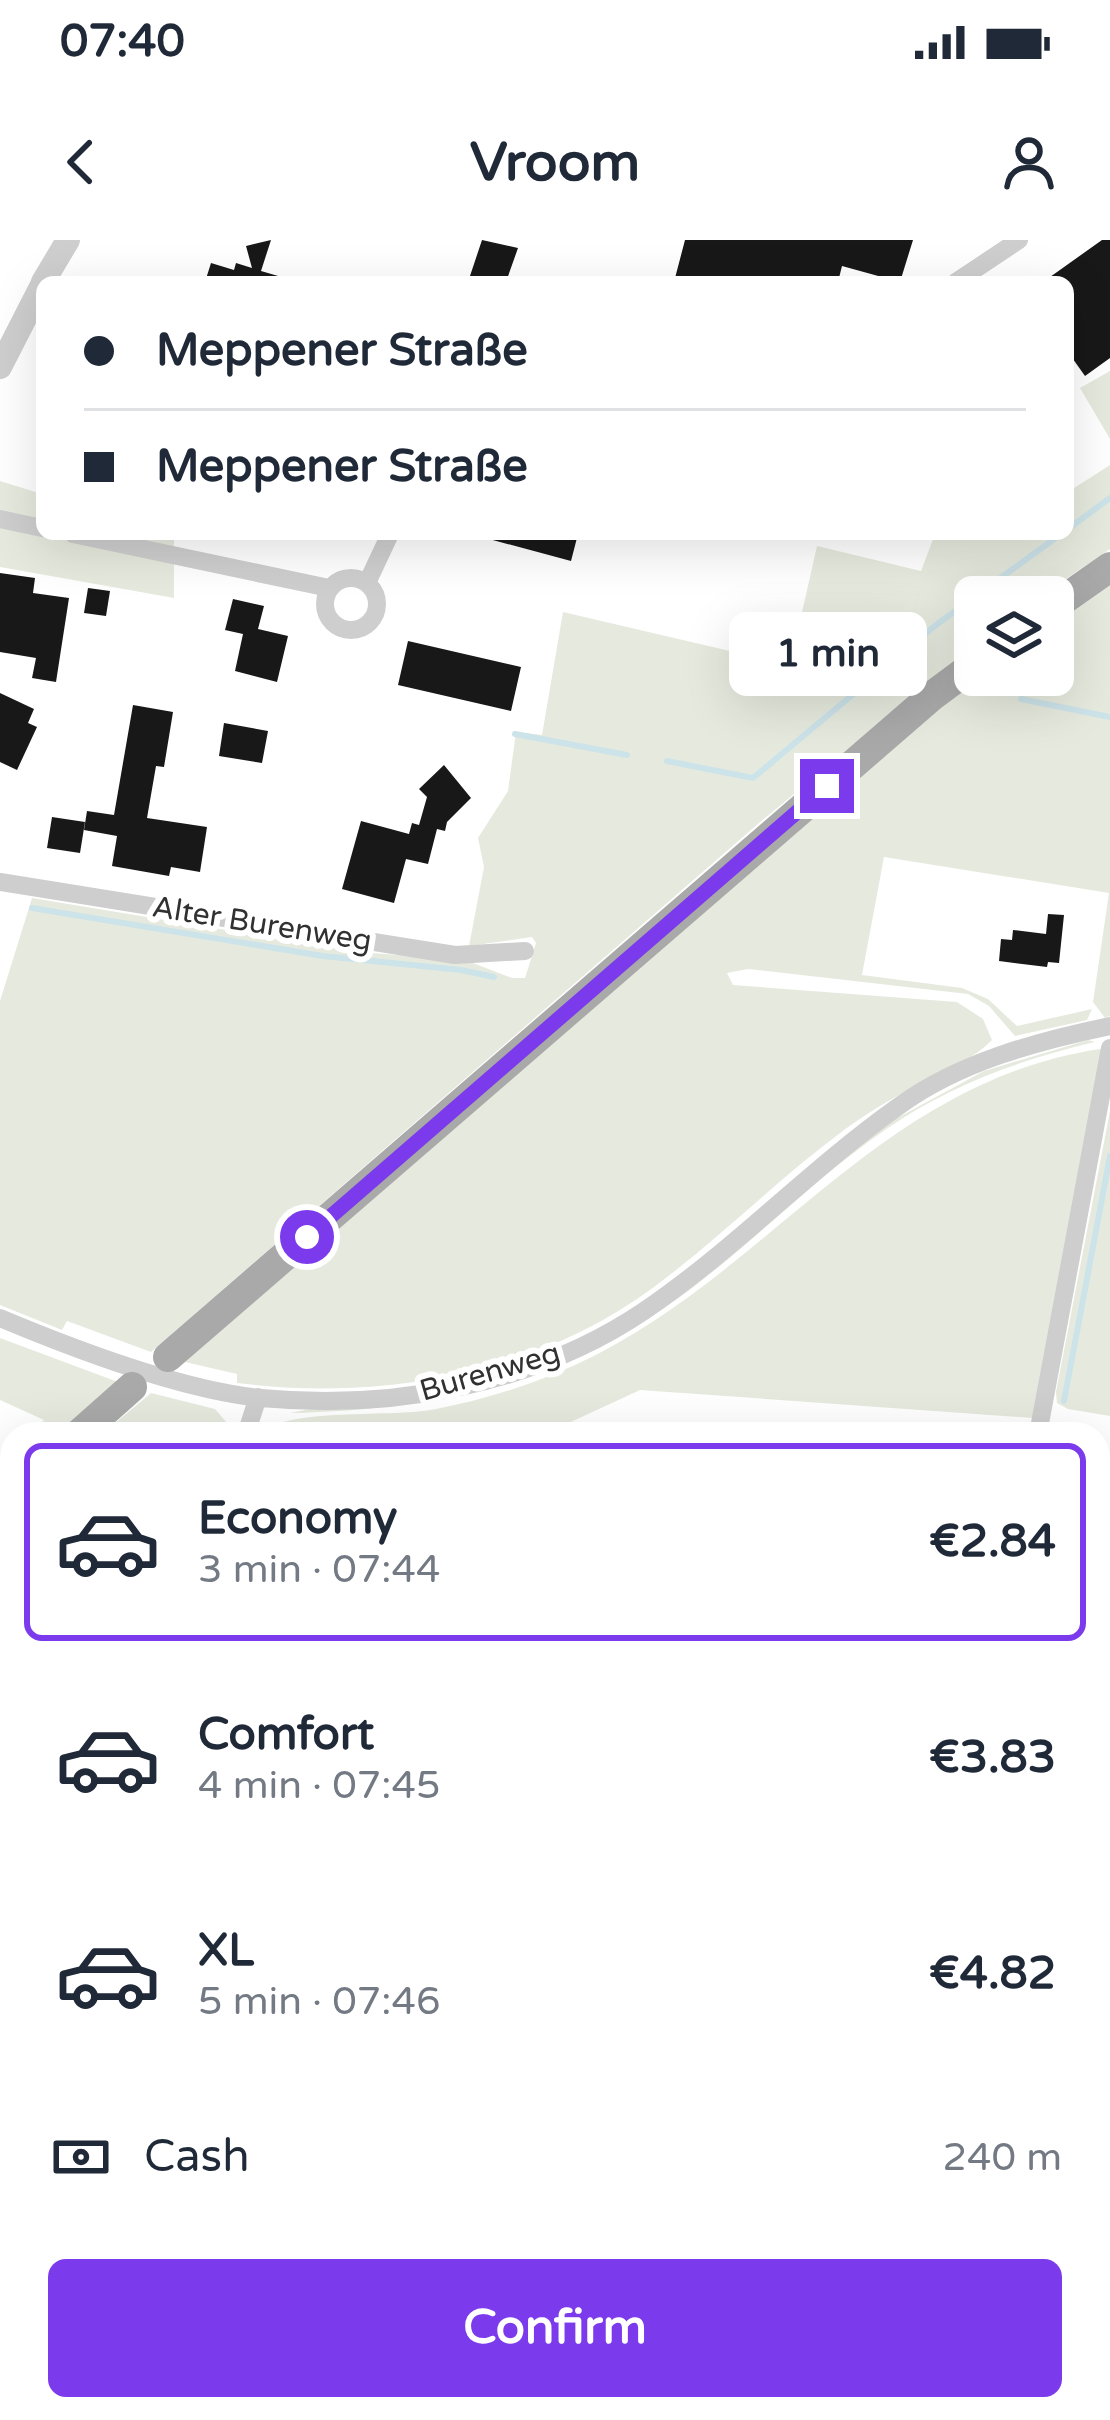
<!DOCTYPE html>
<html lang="en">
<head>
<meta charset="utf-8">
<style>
	:root { --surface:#fff; --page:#f6f6f7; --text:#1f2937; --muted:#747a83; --line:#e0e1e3; --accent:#7c3aed }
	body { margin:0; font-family:"Varela Round",sans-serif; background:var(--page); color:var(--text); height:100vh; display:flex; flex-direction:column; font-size:45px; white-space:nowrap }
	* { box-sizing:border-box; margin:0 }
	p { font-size:39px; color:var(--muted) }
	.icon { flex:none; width:66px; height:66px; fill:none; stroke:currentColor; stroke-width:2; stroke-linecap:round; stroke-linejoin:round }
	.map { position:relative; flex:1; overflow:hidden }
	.panel { position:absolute; left:0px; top:1182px; width:1110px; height:999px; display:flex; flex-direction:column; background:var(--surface); border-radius:36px 36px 0 0; box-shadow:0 12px 48px #0002 }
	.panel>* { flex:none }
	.banner { position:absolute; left:36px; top:36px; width:1038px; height:264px; border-radius:18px; box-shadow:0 12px 48px #0002; display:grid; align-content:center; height:264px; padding:0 48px; background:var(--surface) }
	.fabs { position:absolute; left:954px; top:336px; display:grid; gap:24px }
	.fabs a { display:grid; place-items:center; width:120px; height:120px; border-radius:18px; background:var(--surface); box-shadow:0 12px 48px #0002; font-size:60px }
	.end { position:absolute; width:54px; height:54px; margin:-27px; border:15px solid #7c3aed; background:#fff; box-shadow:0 0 0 6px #fff }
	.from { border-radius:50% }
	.bubble { position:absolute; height:84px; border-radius:18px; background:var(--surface); box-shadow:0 12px 48px #0002; font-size:39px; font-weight:800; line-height:84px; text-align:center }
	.banner b { display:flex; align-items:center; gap:42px; height:114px; font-size:45px }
	.banner b+b { border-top:3px solid var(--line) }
	.banner i { width:30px; height:30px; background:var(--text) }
	ul { padding:21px 0 0; list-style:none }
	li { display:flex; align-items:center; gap:36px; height:198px; margin:0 24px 18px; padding:0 24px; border:6px solid transparent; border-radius:18px }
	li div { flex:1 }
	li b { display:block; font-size:45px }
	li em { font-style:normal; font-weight:800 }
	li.selected { border-color:var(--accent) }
	li>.icon { width:108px; height:108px; stroke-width:1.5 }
	.pay { display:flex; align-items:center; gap:30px; height:132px; padding:0 48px; font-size:45px }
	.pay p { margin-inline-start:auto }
	.cta { display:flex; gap:24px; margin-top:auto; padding:24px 48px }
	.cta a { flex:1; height:138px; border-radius:18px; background:var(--accent); color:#fff; font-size:48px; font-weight:800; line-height:138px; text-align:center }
	.status { display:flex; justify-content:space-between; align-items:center; height:84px; padding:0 60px; background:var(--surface); direction:ltr }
	.status svg { height:33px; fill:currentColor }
	header { display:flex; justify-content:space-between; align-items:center; height:156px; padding:0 48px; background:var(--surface); font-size:54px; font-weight:800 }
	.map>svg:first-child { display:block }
	.green { fill:#e6eade }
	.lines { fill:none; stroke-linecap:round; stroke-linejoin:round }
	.stream { stroke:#cce3e9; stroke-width:6 }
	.building { fill:#181818 }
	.minor { stroke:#cecece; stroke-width:18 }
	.tertiary { stroke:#cecece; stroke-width:24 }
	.primary { stroke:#a9a9a9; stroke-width:30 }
	.route { stroke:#7c3aed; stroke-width:15 }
	.labels { text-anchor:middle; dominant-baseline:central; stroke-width:12; stroke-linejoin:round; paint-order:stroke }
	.street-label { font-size:30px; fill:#313131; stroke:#fff }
</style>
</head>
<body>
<div class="status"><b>07:40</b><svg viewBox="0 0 49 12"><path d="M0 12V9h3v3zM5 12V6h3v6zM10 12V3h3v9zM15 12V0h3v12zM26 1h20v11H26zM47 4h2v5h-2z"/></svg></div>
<header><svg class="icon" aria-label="back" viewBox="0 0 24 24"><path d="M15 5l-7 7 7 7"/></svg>Vroom<svg class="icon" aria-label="person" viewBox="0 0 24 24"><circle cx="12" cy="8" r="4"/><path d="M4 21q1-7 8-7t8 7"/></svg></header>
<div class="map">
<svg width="1110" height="2180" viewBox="0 0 1110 2180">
	<rect width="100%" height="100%" fill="#fff"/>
	<path class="green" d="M1110 131V199L1080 148Z
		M1110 225V309L1039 357H975V405L759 583 151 1112 67 1081 62 1090 0 1065V761L32 658 358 712 465 720 512 738H525L536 703 532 697 469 706 484 627 478 598 508 551 516 492 542 495 563 372 790 425 817 306 921 331 935 294H1068V252Z
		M0 241 42 254V294H174V358L0 327Z
		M1110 340V776L1105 778 1093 762 1109 653 884 617 862 735 962 748 988 759 1017 786 1092 769 1087 780 1015 796 989 766 968 754 748 729 727 733 733 745 957 762 983 779 992 800C975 818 951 827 930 838 900 854 871 870 844 890 778 939 720 998 654 1047 534 1136 381 1161 237 1143V1134L185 1122 978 435H1053V380Z
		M1088 800 1095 802C1022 819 947 846 885 890 799 949 730 1029 641 1083 529 1151 418 1170 290 1173L562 1120 888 883 984 831Z
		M1100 809 1106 812 1033 1178 640 1150 545 1194H258C286 1167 393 1178 436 1169 483 1160 531 1145 575 1125 769 1036 876 843 1100 809Z
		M1110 871V1176L1068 1169 1057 1163 1056 1152Z
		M0 1098 118 1142 58 1194H30L44 1180 0 1160Z
		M151 1153 215 1169 227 1183 226 1192 102 1194Z
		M1098 1427 1110 1430V1737L1098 1735Z
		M1098 1768 1110 1770V2166H1098Z
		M443 2169H876L874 2180H443Z"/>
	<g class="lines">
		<path class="stream" d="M1068 289 1110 258
			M1021 459 1110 477
			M515 494 627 515
			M667 521 753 538 936 385 1061 294
			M32 668 323 716 461 730 494 737
			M1064 1161 1110 916
			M924 2180 926 2169"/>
	</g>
	<path class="building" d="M271 0 261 31 285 38V42H205L211 23 234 30 236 23 252 28 246 6Z
		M482 0 518 8 506 42H468Z
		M685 0H913L900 42 842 26 838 42H674Z
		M1102 0H1110V118L1085 136 1068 112V42H1043Z
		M489 294H578L571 321 489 299Z
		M0 333 35 338 33 353 69 358 56 442 32 438 36 418 0 412Z
		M88 348 110 351 106 376 84 373Z
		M233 359 264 366 258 389 288 396 277 442 235 431 243 394 225 390Z
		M408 401 521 427 511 471 398 445Z
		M0 453 34 469 28 483 37 487 17 530 0 522Z
		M133 465 173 472 164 527 156 526 147 578 207 587 200 632 171 627 169 636 112 626 117 596 84 590 87 571 114 575Z
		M224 483 268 491 262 523 219 516Z
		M444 525 471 558 447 582 445 591 437 589 428 624 406 619 394 663 342 649 361 581 409 594 412 583 419 585 427 557 419 549Z
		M52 577 85 582 80 613 47 608Z
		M1048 674 1064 675 1059 723 1048 722 1047 727 999 721 1001 699 1012 700 1013 690 1046 694Z"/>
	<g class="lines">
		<path class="minor" d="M956 42 1019 0
			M0 279 42 288
			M73 294 329 348
			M325 364a26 26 0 1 1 52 0a26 26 0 1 1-52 0Z
			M367 343 390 294
			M0 642 455 715 525 711
			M0 1078C74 1109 181 1150 261 1158 391 1170 533 1146 644 1071 734 1010 810 929 899 866 959 822 1038 801 1110 786
			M246 1194 258 1157
			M1038 1194 1110 808
			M0 1326 12 1318
			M897 2180 899 2169"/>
		<path class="tertiary" d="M43 42 68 0
			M0 127 42 45"/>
		<path class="primary" d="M1053 367 1110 327
			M168 1117 932 456 975 424
			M79 1194 132 1147
			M0 1263 12 1253"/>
	</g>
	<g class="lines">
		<path class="route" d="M307 997 827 546"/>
	</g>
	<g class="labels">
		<g class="street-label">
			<text transform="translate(262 684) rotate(9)">Alter Burenweg</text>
			<text transform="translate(490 1132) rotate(-16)">Burenweg</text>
		</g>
	</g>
</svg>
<div class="fabs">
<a><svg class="icon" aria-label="layers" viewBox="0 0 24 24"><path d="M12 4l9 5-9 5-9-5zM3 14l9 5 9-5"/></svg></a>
</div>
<i class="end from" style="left:307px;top:997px"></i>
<i class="end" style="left:827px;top:546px"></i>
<div class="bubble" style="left:729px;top:372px;width:198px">1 min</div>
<div class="banner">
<b><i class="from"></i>Meppener Straße</b>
<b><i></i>Meppener Straße</b>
</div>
<section class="panel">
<ul>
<li class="selected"><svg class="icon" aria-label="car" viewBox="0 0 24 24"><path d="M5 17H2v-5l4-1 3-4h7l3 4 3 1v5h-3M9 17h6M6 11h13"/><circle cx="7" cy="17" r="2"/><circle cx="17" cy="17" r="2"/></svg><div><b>Economy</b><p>3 min · 07:44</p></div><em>€2.84</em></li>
<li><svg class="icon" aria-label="car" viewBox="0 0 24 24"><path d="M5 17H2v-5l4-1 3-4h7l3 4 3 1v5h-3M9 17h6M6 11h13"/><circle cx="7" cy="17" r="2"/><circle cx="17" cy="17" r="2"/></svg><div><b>Comfort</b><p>4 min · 07:45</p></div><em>€3.83</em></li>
<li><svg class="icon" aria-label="car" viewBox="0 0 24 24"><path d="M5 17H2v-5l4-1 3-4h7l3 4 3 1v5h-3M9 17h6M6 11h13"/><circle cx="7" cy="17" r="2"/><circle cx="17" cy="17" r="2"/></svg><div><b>XL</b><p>5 min · 07:46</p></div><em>€4.82</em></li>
</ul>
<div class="pay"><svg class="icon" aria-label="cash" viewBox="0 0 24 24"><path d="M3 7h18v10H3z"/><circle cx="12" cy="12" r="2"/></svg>Cash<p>240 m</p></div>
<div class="cta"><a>Confirm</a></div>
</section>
</div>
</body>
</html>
